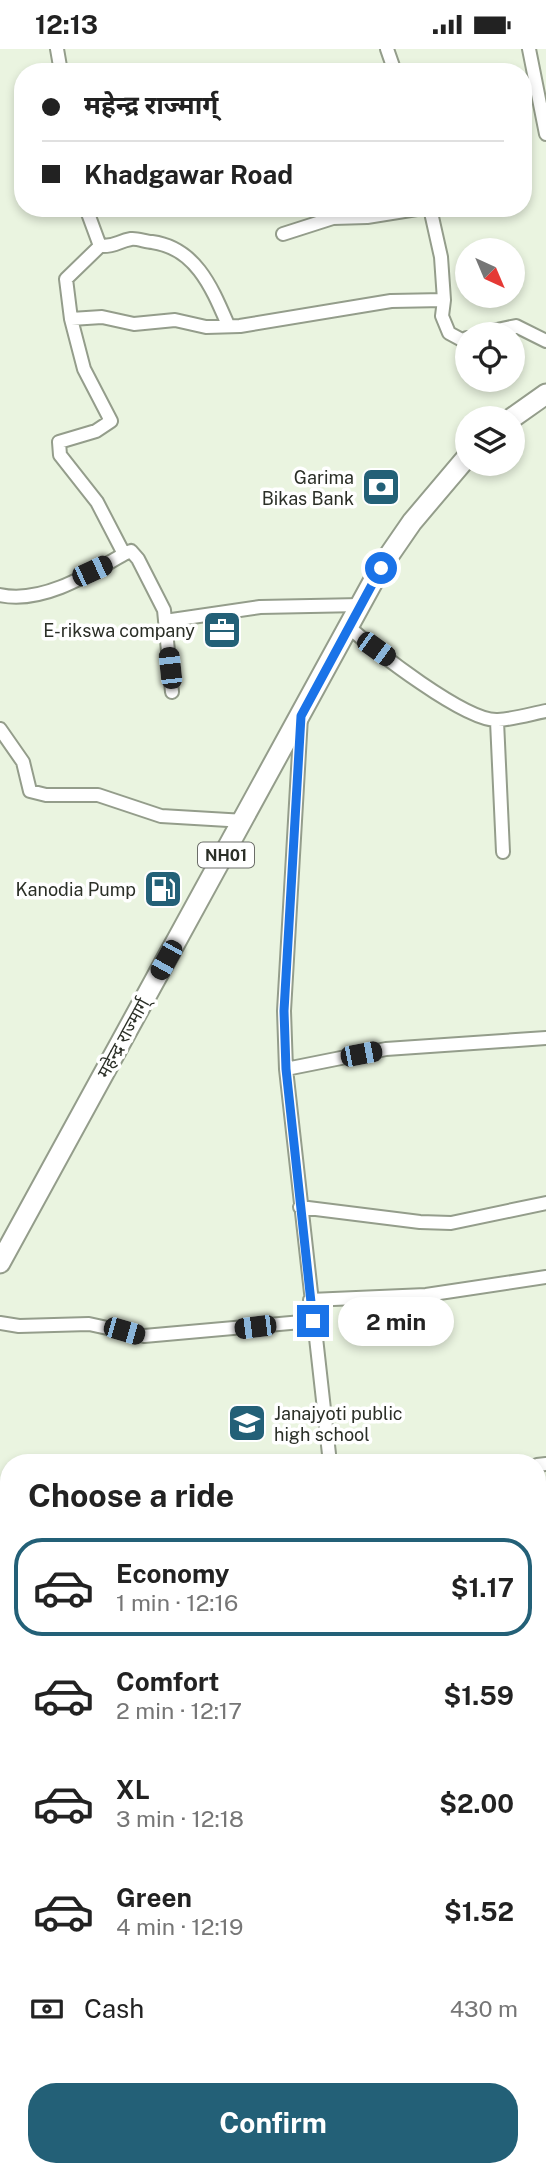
<!DOCTYPE html>
<html lang="en">
<head>
<meta charset="utf-8">
<style>
	:root { --surface:#fff; --page:#f2f2f2; --text:#222; --muted:#767676; --line:#e0e0e0; --accent:#236077 }
	body { margin:0; font-family:"Public Sans","Noto Sans Devanagari",sans-serif; background:var(--page); color:var(--text); height:100vh; display:flex; flex-direction:column; font-size:26px; white-space:nowrap }
	* { box-sizing:border-box; margin:0 }
	p { font-size:23px; color:var(--muted) }
	.icon { flex:none; width:38px; height:38px; fill:none; stroke:currentColor; stroke-width:2; stroke-linecap:round; stroke-linejoin:round }
	.map { position:relative; flex:1; overflow:hidden }
	.panel { position:absolute; left:0px; top:1405px; width:546px; height:723px; display:flex; flex-direction:column; background:var(--surface); border-radius:28px 28px 0 0; box-shadow:0 4px 10px #0003 }
	.panel>* { flex:none }
	.banner { position:absolute; left:14px; top:14px; width:518px; height:154px; border-radius:28px; box-shadow:0 4px 10px #0003; display:grid; align-content:center; height:154px; padding:0 28px; background:var(--surface) }
	.needle { width:46px; rotate:136deg }
	.tools { position:absolute; left:455px; top:189px; display:grid; gap:14px }
	.tools a { display:grid; place-items:center; width:70px; height:70px; border-radius:50%; background:var(--surface); box-shadow:0 4px 10px #0003; font-size:35px }
	.end { position:absolute; width:32px; height:32px; margin:-16px; border:9px solid #1a73e8; background:#fff; box-shadow:0 0 0 4px #fff }
	.from { border-radius:50% }
	.bubble { position:absolute; height:49px; border-radius:24px; background:var(--surface); box-shadow:0 4px 10px #0003; font-size:23px; font-weight:700; line-height:49px; text-align:center }
	.car { position:absolute; width:21px; height:42px; margin:-21px -10px; border-radius:9px; box-shadow:0 0 5px 2px #0007; background:linear-gradient(#222 24%,#8ab4d8 0 40%,#222 0 76%,#8ab4d8 0 86%,#222 0) }
	.banner b { display:flex; align-items:center; gap:24px; height:66px; font-size:26px }
	.banner b+b { border-top:2px solid var(--line) }
	.banner i { width:18px; height:18px; background:var(--text) }
	ul { padding:0; list-style:none }
	li { display:flex; align-items:center; gap:21px; height:98px; margin:0 14px 10px; padding:0 14px; border:4px solid transparent; border-radius:28px }
	li div { flex:1 }
	li b { display:block; font-size:26px }
	li em { font-style:normal; font-weight:700 }
	li.on { border-color:var(--accent) }
	li>.icon { width:63px; height:63px; stroke-width:1.5 }
	h2 { padding:0 28px; font-size:32px; line-height:84px }
	.pay { display:flex; align-items:center; gap:18px; height:77px; padding:0 28px; font-size:26px }
	.pay p { margin-inline-start:auto }
	.button { display:flex; gap:14px; margin-top:auto; padding:14px 28px }
	.button a { flex:1; height:80px; border-radius:28px; background:var(--accent); color:#fff; font-size:28px; font-weight:700; line-height:80px; text-align:center }
	.status { display:flex; justify-content:space-between; align-items:center; height:49px; padding:0 35px; background:var(--surface); direction:ltr }
	.status svg { height:19px; fill:currentColor }
	.map>svg:first-child { display:block }
	.lines { fill:none; stroke-linecap:round; stroke-linejoin:round }
	.minor-casing { stroke:#949d8b; stroke-width:16 }
	.tertiary-casing { stroke:#949d8b; stroke-width:18 }
	.trunk-casing { stroke:#949d8b; stroke-width:23 }
	.minor { stroke:#fff; stroke-width:12 }
	.tertiary { stroke:#fff; stroke-width:14 }
	.trunk { stroke:#fff; stroke-width:19 }
	.route { stroke:#1a73e8; stroke-width:9 }
	.labels { text-anchor:middle; dominant-baseline:central; stroke-width:7; stroke-linejoin:round; paint-order:stroke }
	.shield { fill:#fff; stroke:#6b6d68; stroke-width:2 }
	.shield-label { font-size:16px; font-weight:bold; fill:#2b2f27 }
	.poi-label { font-size:18px; fill:#2b2f27; stroke:#fff; text-anchor:end }
	.street-label { font-size:18px; fill:#2b2f27; stroke:#fff }
</style>
</head>
<body>
<div class="status"><b>12:13</b><svg viewBox="0 0 49 12"><path d="M0 12V9h3v3zM5 12V6h3v6zM10 12V3h3v9zM15 12V0h3v12zM26 1h20v11H26zM47 4h2v5h-2z"/></svg></div>
<div class="map">
<svg width="546" height="2127" viewBox="0 0 546 2127">
	<rect width="100%" height="100%" fill="#eaf4e0"/>
	<g class="lines">
		<defs>
			<path id="minor" d="M57 0 61 23
				M387 0 395 23
				M529 0 546 85
				M86 159 100 197C116 198 118 192 131 190 137 189 146 193 152 193 196 199 212 239 228 276
				M430 159 441 208 444 251
				M283 185 333 169 367 168 423 159
				M71 270 102 268 134 275 175 271 206 278 240 277 391 252 444 251 442 267 449 284 462 291 467 289
				M478 285 516 277 546 292
				M124 505 131 502 138 510 164 561 172 643
				M0 546C42 555 88 526 124 505L97 453 60 406 59 393 96 382 111 372 84 320 71 270 66 230 100 197
				M165 572 260 558 361 556
				M349 578C374 601 466 673 498 671 514 670 531 665 546 662
				M301 668 284 962 286 1020 330 1414
				M497 672 503 803
				M0 680 23 713 30 742 46 746H98L161 767 245 772
				M286 1020 386 1000 546 989
				M300 1158 420 1173 451 1174 546 1154
				M310 1251 426 1246 546 1228
				M0 1274 19 1277 89 1275 144 1287 313 1272
				M537 1416 546 1415
				M0 1456H9
				M0 1756 9 1761
				M0 1991 9 1989
				M36 2119 46 2127
				M399 2119 401 2127
				M212 2127 238 2119"/>
			<path id="tertiary" d="M537 1773 546 1772"/>
			<path id="trunk" d="M512 369 546 345
				M0 1214 381 518 412 473 467 408"/>
		</defs>
		<use href="#minor" class="minor-casing"/>
		<use href="#tertiary" class="tertiary-casing"/>
		<use href="#trunk" class="trunk-casing"/>
		<use href="#minor" class="minor"/>
		<use href="#tertiary" class="tertiary"/>
		<use href="#trunk" class="trunk"/>
	</g>
	<g class="lines">
		<path class="route" d="M313 1272 286 1020 284 962 301 667 381 519"/>
	</g>
	<defs>
		<symbol id="bank-square" viewBox="-11 -11 22 22"><rect x="-9" y="-9" width="18" height="18" rx="4" fill="#236077" stroke="#fff"/><path d="M-6-4H6V4H-6ZM0-2.3a2.3 2.3 0 1 0 0 4.6a2.3 2.3 0 1 0 0-4.6Z" fill="#fff"/></symbol>
		<symbol id="office-square" viewBox="-11 -11 22 22"><rect x="-9" y="-9" width="18" height="18" rx="4" fill="#236077" stroke="#fff"/><path d="M-6-3h4V-5.5h4V-3h4V5H-6ZM-1-4.5V-3h2v-1.5ZM-6 0V1H6V0Z" fill="#fff"/></symbol>
		<symbol id="fuel-square" viewBox="-11 -11 22 22"><rect x="-9" y="-9" width="18" height="18" rx="4" fill="#236077" stroke="#fff"/><path d="M-5.5-6h7V0h2V4h1.3V-2.5L3-4.5l.8-.8L6-3V5H2.5V1h-1V6h-7ZM-4.2-4.7v3.2H.2V-4.7Z" fill="#fff"/></symbol>
		<symbol id="school-square" viewBox="-11 -11 22 22"><rect x="-9" y="-9" width="18" height="18" rx="4" fill="#236077" stroke="#fff"/><path d="M0-5L7-2L0 1L-7-2ZM-4 1L0 2.5L4 1V4Q0 6-4 4Z" fill="#fff"/></symbol>
	</defs>
	<g fill-rule="evenodd">
		<use href="#bank-square" x="359" y="416" width="44" height="44"/>
		<use href="#office-square" x="200" y="559" width="44" height="44"/>
		<use href="#fuel-square" x="141" y="818" width="44" height="44"/>
		<use href="#school-square" x="225" y="1352" width="44" height="44"/>
	</g>
	<g class="labels">
		<rect class="shield" x="198" y="793.5" width="56" height="25" rx="5"/>
		<g class="shield-label">
			<text x="226" y="806">NH01</text>
		</g>
		<g class="poi-label">
			<text x="354" y="428">Garima<tspan x="354" dy="21">Bikas Bank</tspan></text>
			<text x="195" y="581">E-rikswa company</text>
			<text x="136" y="840">Kanodia Pump</text>
			<text x="274" y="1364" text-anchor="start">Janajyoti public<tspan x="274" dy="21">high school</tspan></text>
		</g>
		<g class="street-label">
			<text transform="translate(123 989) rotate(-61)">महेन्द्र राज्मार्ग्</text>
		</g>
	</g>
</svg>
<div class="tools">
<a><svg class="needle" viewBox="-14 -14 28 28"><path d="M0-13l5 13h-10z" fill="#e53935"/><path d="M0 13l5-13h-10z" fill="#767676"/></svg></a>
<a><svg class="icon" aria-label="locate" viewBox="0 0 24 24"><circle cx="12" cy="12" r="6"/><path d="M12 2v4M12 18v4M2 12h4M18 12h4"/></svg></a>
<a><svg class="icon" aria-label="layers" viewBox="0 0 24 24"><path d="M12 4l9 5-9 5-9-5zM3 14l9 5 9-5"/></svg></a>
</div>
<i class="end from" style="left:381px;top:519px"></i>
<i class="end" style="left:313px;top:1272px"></i>
<div class="bubble" style="left:338px;top:1248px;width:116px">2 min</div>
<i class="car" style="left:92px;top:522px;rotate:65deg"></i>
<i class="car" style="left:376px;top:600px;rotate:126deg"></i>
<i class="car" style="left:170px;top:619px;rotate:354deg"></i>
<i class="car" style="left:166px;top:911px;rotate:209deg"></i>
<i class="car" style="left:361px;top:1005px;rotate:79deg"></i>
<i class="car" style="left:255px;top:1278px;rotate:263deg"></i>
<i class="car" style="left:124px;top:1282px;rotate:106deg"></i>
<div class="banner">
<b><i class="from"></i>महेन्द्र राज्मार्ग्</b>
<b><i></i>Khadgawar Road</b>
</div>
<section class="panel">
<h2>Choose a ride</h2>
<ul>
<li class="on"><svg class="icon" aria-label="car" viewBox="0 0 24 24"><path d="M5 17H2v-5l4-1 3-4h7l3 4 3 1v5h-3M9 17h6M6 11h13"/><circle cx="7" cy="17" r="2"/><circle cx="17" cy="17" r="2"/></svg><div><b>Economy</b><p>1 min · 12:16</p></div><em>$1.17</em></li>
<li><svg class="icon" aria-label="car" viewBox="0 0 24 24"><path d="M5 17H2v-5l4-1 3-4h7l3 4 3 1v5h-3M9 17h6M6 11h13"/><circle cx="7" cy="17" r="2"/><circle cx="17" cy="17" r="2"/></svg><div><b>Comfort</b><p>2 min · 12:17</p></div><em>$1.59</em></li>
<li><svg class="icon" aria-label="car" viewBox="0 0 24 24"><path d="M5 17H2v-5l4-1 3-4h7l3 4 3 1v5h-3M9 17h6M6 11h13"/><circle cx="7" cy="17" r="2"/><circle cx="17" cy="17" r="2"/></svg><div><b>XL</b><p>3 min · 12:18</p></div><em>$2.00</em></li>
<li><svg class="icon" aria-label="car" viewBox="0 0 24 24"><path d="M5 17H2v-5l4-1 3-4h7l3 4 3 1v5h-3M9 17h6M6 11h13"/><circle cx="7" cy="17" r="2"/><circle cx="17" cy="17" r="2"/></svg><div><b>Green</b><p>4 min · 12:19</p></div><em>$1.52</em></li>
</ul>
<div class="pay"><svg class="icon" aria-label="cash" viewBox="0 0 24 24"><path d="M3 7h18v10H3z"/><circle cx="12" cy="12" r="2"/></svg>Cash<p>430 m</p></div>
<div class="button"><a>Confirm</a></div>
</section>
</div>
</body>
</html>
